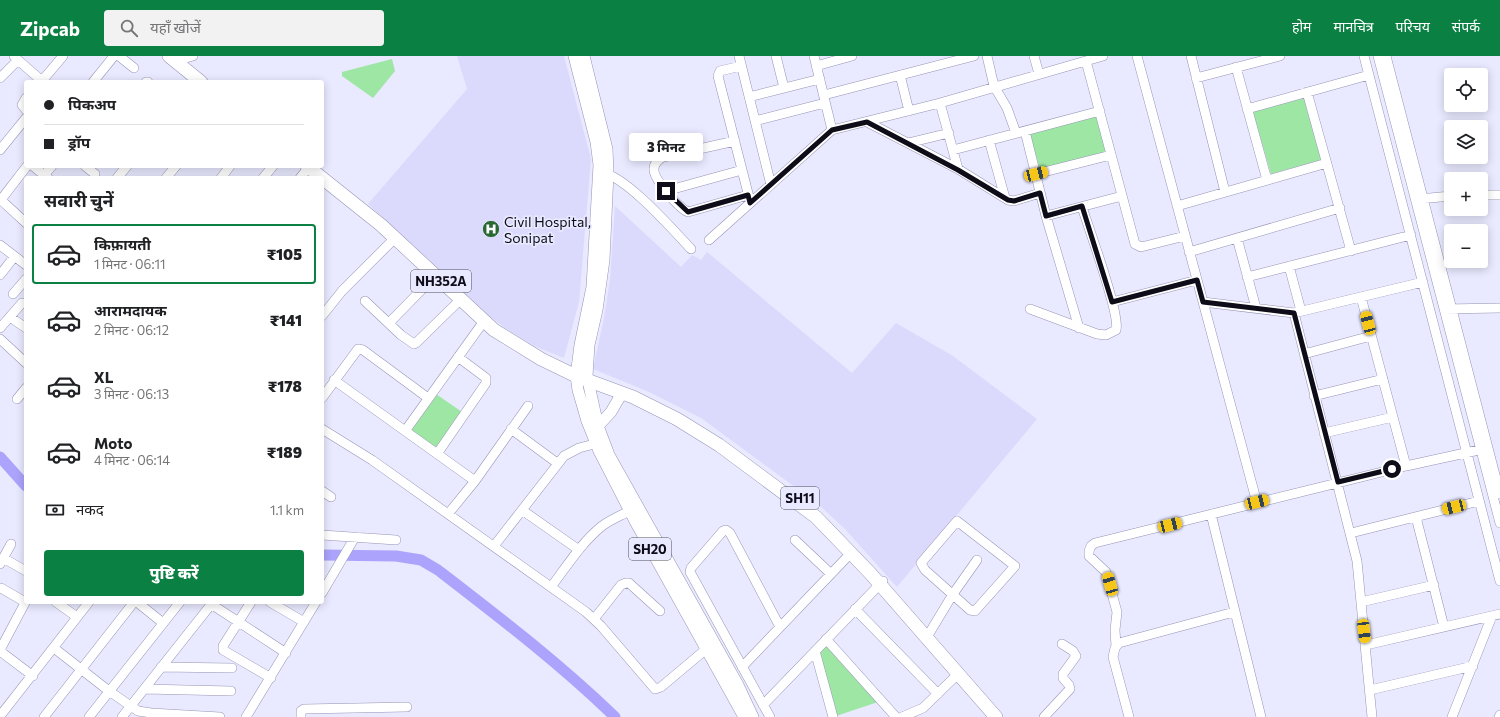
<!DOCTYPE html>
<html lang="hi">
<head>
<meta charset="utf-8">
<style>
	:root { --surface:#fff; --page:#f2f2f2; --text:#202124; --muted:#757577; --line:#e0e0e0; --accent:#0b8043 }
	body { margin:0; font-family:Commissioner,"Noto Sans Devanagari",sans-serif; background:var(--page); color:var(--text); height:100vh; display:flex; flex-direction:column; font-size:15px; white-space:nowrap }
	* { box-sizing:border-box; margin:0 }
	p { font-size:13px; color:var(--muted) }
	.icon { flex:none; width:22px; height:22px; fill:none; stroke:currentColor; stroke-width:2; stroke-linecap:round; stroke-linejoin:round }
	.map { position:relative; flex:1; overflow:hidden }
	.details { position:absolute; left:24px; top:120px; width:300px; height:428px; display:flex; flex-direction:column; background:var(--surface); border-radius:4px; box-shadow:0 2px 10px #0003 }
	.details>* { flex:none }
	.hud { position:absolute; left:24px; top:24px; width:300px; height:88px; border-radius:4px; box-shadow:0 2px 10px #0003; display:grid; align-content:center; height:88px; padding:0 20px; background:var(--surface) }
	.buttons { position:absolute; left:1444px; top:12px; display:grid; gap:8px }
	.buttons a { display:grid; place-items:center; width:44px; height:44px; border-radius:4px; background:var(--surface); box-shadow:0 2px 10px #0003; font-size:20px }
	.end { position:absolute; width:18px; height:18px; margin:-9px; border:5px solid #0d0c18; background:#fff; box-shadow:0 0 0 2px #fff }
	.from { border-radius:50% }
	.bubble { position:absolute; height:28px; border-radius:4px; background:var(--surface); box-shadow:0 2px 10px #0003; font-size:13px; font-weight:800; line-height:28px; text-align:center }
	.car { position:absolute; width:12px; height:24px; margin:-12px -6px; border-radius:5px; box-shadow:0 0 3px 1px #0007; background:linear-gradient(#f5c518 24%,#345 0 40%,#f5c518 0 76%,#345 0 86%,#f5c518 0) }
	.hud b { display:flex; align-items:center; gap:14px; height:38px; font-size:15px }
	.hud b+b { border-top:1px solid var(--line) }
	.hud i { width:10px; height:10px; background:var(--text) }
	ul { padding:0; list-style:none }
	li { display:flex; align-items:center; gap:12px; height:60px; margin:0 8px 6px; padding:0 12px; border:2px solid transparent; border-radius:4px }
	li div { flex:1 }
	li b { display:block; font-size:15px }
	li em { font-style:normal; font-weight:800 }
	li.selected { border-color:var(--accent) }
	li>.icon { width:36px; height:36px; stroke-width:1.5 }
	h2 { padding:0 20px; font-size:18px; line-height:48px }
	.pay { display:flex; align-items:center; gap:10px; height:44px; padding:0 20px; font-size:15px }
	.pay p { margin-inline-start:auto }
	.button { display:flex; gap:8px; margin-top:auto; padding:8px 20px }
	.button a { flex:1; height:46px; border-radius:4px; background:var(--accent); color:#fff; font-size:16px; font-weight:800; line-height:46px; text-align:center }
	header { display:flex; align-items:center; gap:24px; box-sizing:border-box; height:56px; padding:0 20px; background:var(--accent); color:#fff }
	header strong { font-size:19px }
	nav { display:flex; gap:22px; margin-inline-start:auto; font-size:14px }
	.search { width:280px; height:36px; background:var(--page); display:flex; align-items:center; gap:10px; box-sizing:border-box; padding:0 14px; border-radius:4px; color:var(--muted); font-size:15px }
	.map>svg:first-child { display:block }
	.built { fill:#dbdafd }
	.green { fill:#9de6a3 }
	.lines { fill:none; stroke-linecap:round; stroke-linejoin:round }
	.river { stroke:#aca4fc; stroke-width:11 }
	.minor-casing { stroke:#9695b7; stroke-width:10 }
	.major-casing { stroke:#9695b7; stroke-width:12 }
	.highway-casing { stroke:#9695b7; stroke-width:14 }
	.minor { stroke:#fff; stroke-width:9 }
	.major { stroke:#fff; stroke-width:11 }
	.highway { stroke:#fff; stroke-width:13 }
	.route { stroke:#0d0c18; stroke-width:5 }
	.labels { text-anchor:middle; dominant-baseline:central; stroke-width:3.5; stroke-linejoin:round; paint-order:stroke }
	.shield { fill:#e9e9ff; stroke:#4f4e5d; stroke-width:1 }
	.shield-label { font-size:13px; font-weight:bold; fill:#0d0c18 }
	.poi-label { font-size:14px; fill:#0d0c18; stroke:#e9e9ff; text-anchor:start }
</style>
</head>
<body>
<header>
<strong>Zipcab</strong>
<div class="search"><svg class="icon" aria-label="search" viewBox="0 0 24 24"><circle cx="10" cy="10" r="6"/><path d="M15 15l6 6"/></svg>यहाँ खोजें</div>
<nav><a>होम</a><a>मानचित्र</a><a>परिचय</a><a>संपर्क</a></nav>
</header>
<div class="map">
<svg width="1500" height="661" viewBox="0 0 1500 661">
	<rect width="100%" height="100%" fill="#e9e9ff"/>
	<path class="built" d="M457 0H564L591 103 579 246 564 302 534 290 509 275 488 259 368 148 467 33Z
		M615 150 681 211 692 199 701 204 707 196 852 317 896 267 953 300 1037 363 897 531 845 473 818 448 701 362 649 336 593 313 604 262 610 224Z"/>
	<path class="green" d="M392 3 395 15 373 42 342 20V16Z
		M1304 42 1321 104 1271 118 1253 56Z
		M1097 60 1106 96 1040 114 1030 77Z
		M436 338 462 356 437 392 410 374Z
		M827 589 878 646 836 660 819 596Z"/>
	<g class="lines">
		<path class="river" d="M0 401 26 430
			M322 499 396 500 421 504 438 514C499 561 559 607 615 661"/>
		<defs>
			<path id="minor" d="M119 0 134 12
				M739 0 771 129
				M776 0 784 32
				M814 0 832 74
				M987 0 994 30 1007 52 1016 77
				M1034 0 1039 18
				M1137 0 1257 447
				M1191 0 1225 136
				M1364 0 1500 525
				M1378 0 1500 467
				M1386 0 1500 438
				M18 4 42 25
				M175 5 193 0
				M1086 5 1135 188 1141 191 1185 180
				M741 10 720 15 718 20 750 145
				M816 10 852 0
				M1236 11 1267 124
				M900 19 909 55
				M0 22 18 4 14 0
				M1196 22 1280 0
				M41 26 63 0
				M93 26 114 0
				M146 26H148
				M1307 36 1351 195
				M824 39 974 0
				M749 41 820 23
				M26 42 22 49 26 54
				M940 47 958 113
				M1247 53 1369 19
				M755 65 825 47
				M867 66 958 113 1008 144 1014 145 1040 137
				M1025 75 1046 160 1079 272
				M989 84 1005 142
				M735 85 663 101C658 104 654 107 654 113 653 123 679 152 688 156L748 139
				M908 87 949 77
				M0 94 26 62
				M953 94 1100 55
				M33 110 48 122
				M85 110 95 118
				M602 117C625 119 674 175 691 193
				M1036 118 1111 99
				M44 119 52 110
				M117 122 127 110
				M166 122 176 110
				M221 122 230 110
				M263 122 273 110
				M300 122 309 111
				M666 135 742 114
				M1481 139H1500
				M1419 143 1451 140
				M1 144 26 167
				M0 145 27 110
				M1177 150 1327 107
				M1046 160 1122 140
				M1237 182 1256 252
				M709 184 832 74 940 47 1103 0
				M0 189 26 209
				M1189 196 1340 152
				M1289 210 1301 255
				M0 219 14 201
				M1247 221 1411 179
				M13 238 26 223
				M1361 241 1406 410
				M365 245 401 279 414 288 416 287 461 243
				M1112 246 1197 224
				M1203 246 1294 257 1423 226
				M1030 253 1097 278 1106 279 1116 274C1121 260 1088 170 1082 151
				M1445 253 1500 252
				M1294 257 1357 505 1372 661
				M322 260 342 235 395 182
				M10 261 26 272
				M389 267 435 220
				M0 272 22 247
				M0 283 26 307
				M1304 298 1371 280
				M334 324 475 425
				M1314 340 1383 323
				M322 342 358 293 363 294 428 342
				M17 343 26 332
				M322 373 372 404 586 556 601 570 655 633 661 631 711 589
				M511 373 557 407
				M405 375 484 265
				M1324 377 1393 361
				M437 398 486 327V322L458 301
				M322 435 331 441
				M522 454 579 494
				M448 458 475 425 528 350
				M1211 458 1261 661
				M1416 461 1444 571
				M957 465 1015 510 975 555 970 554 925 514 921 507Z
				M1351 477 1479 445
				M322 479 396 484
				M795 484 831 518
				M494 490 564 400 579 392 602 386
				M3 502 26 515
				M0 508 11 488
				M551 531C567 510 581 487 602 470 610 464 620 460 629 455
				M1 532 25 546
				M322 537 355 481
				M56 546 77 561
				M137 546 163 567
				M251 546 223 590V594L271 622
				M270 546 304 566
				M1361 546 1434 529
				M211 548 286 597
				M855 553 938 638
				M594 563 621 529 626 527H629L660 555
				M927 581 953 538 977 504
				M826 583 896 661
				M1366 589 1500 558
				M1116 590 1115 574 1117 556 1106 516 1089 500V495L1091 490 1095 487 1406 410 1488 392
				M54 592 109 635 138 655 151 657 220 661
				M0 594 26 545
				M0 595 33 620
				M815 595 833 661
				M161 611 232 612
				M742 611 851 497
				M144 633 231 635
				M1370 634 1473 610
				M763 649 883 525
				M0 660 89 546
				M44 661 134 546
				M89 661 180 546
				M122 661 213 546
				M246 661 316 546
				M301 661V655L304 653 407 651
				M770 661 690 516 691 512 723 475 726 474 730 477 780 571
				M902 661 923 652 959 617
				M1044 661 1070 633 1069 629 1063 622V618L1076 600 1073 595 1062 588
				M1129 661 1113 601 1115 592 1119 587 1234 556
				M1452 661 1492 560
				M1499 661 1500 659"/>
			<path id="major" d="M574 0 596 86 599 109 592 231 580 289 576 320 578 334 587 365 599 395 635 465 744 661
				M584 0 607 93 608 117 604 204 597 254 589 289 587 320 598 370 609 399 738 629 753 661
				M598 370 611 356 622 337"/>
			<path id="highway" d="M169 0 201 26
				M307 110 381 169 494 274 541 303 576 320 633 341 677 363 719 389 816 461 870 517 996 661"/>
		</defs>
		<use href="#minor" class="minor-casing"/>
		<use href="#major" class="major-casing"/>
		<use href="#highway" class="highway-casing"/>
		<use href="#minor" class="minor"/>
		<use href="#major" class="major"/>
		<use href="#highway" class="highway"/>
	</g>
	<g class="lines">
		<path class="route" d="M666 135 688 156 748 139 750 147 832 74 867 66 958 114 1008 144 1014 145 1040 137 1046 160 1082 150 1112 246 1197 224 1203 246 1294 257 1338 426 1392 413"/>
	</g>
	<defs>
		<symbol id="hospital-disc" viewBox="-11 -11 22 22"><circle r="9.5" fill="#286933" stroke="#e9e9ff"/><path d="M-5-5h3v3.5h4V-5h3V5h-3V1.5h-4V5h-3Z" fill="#fff"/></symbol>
	</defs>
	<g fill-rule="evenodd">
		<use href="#hospital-disc" x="481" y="163" width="20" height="20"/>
	</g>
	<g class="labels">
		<g class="shield">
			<rect x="411" y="214" width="60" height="22" rx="3"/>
			<rect x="781" y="431" width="38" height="22" rx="3"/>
			<rect x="629" y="482" width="42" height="22" rx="3"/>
		</g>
		<g class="shield-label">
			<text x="441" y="225">NH352A</text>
			<text x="800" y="442">SH11</text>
			<text x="650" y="493">SH20</text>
		</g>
		<g class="poi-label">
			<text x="504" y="165">Civil Hospital,<tspan x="504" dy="16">Sonipat</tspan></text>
		</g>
	</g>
</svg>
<div class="buttons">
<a><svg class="icon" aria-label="locate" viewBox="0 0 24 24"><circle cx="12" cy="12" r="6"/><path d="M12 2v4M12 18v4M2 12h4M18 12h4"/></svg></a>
<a><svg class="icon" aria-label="layers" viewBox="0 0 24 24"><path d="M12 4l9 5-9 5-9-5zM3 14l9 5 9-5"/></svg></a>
<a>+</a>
<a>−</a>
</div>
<i class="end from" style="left:1392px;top:413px"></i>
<i class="end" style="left:666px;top:135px"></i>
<div class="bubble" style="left:629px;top:77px;width:74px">3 मिनट</div>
<i class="car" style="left:1036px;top:118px;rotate:76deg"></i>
<i class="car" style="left:1368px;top:267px;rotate:345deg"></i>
<i class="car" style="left:1257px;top:446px;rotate:76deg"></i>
<i class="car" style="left:1454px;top:451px;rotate:256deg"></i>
<i class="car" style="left:1170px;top:469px;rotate:76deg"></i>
<i class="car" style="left:1110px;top:528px;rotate:344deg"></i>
<i class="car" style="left:1364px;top:575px;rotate:173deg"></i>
<div class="hud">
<b><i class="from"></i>पिकअप</b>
<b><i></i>ड्रॉप</b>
</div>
<section class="details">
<h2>सवारी चुनें</h2>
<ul>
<li class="selected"><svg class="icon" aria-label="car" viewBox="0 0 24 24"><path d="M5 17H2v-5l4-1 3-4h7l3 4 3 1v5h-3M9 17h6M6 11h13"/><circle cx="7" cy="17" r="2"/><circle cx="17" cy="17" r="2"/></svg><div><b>किफ़ायती</b><p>1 मिनट · 06:11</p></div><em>₹105</em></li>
<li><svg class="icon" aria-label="car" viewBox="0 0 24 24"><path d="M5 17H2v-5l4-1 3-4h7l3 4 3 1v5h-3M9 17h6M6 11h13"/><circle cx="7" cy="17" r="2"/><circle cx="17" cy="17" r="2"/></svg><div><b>आरामदायक</b><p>2 मिनट · 06:12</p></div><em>₹141</em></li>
<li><svg class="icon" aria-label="car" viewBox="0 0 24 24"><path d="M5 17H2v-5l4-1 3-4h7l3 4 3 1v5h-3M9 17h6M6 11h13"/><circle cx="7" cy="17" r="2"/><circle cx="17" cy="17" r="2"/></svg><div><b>XL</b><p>3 मिनट · 06:13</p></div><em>₹178</em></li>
<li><svg class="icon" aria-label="car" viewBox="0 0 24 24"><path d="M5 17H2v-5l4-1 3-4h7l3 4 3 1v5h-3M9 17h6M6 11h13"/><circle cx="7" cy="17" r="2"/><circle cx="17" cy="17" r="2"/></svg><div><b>Moto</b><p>4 मिनट · 06:14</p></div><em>₹189</em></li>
</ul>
<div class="pay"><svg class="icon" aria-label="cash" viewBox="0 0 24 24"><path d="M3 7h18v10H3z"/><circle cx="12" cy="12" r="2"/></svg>नकद<p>1.1 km</p></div>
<div class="button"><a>पुष्टि करें</a></div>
</section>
</div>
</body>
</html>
